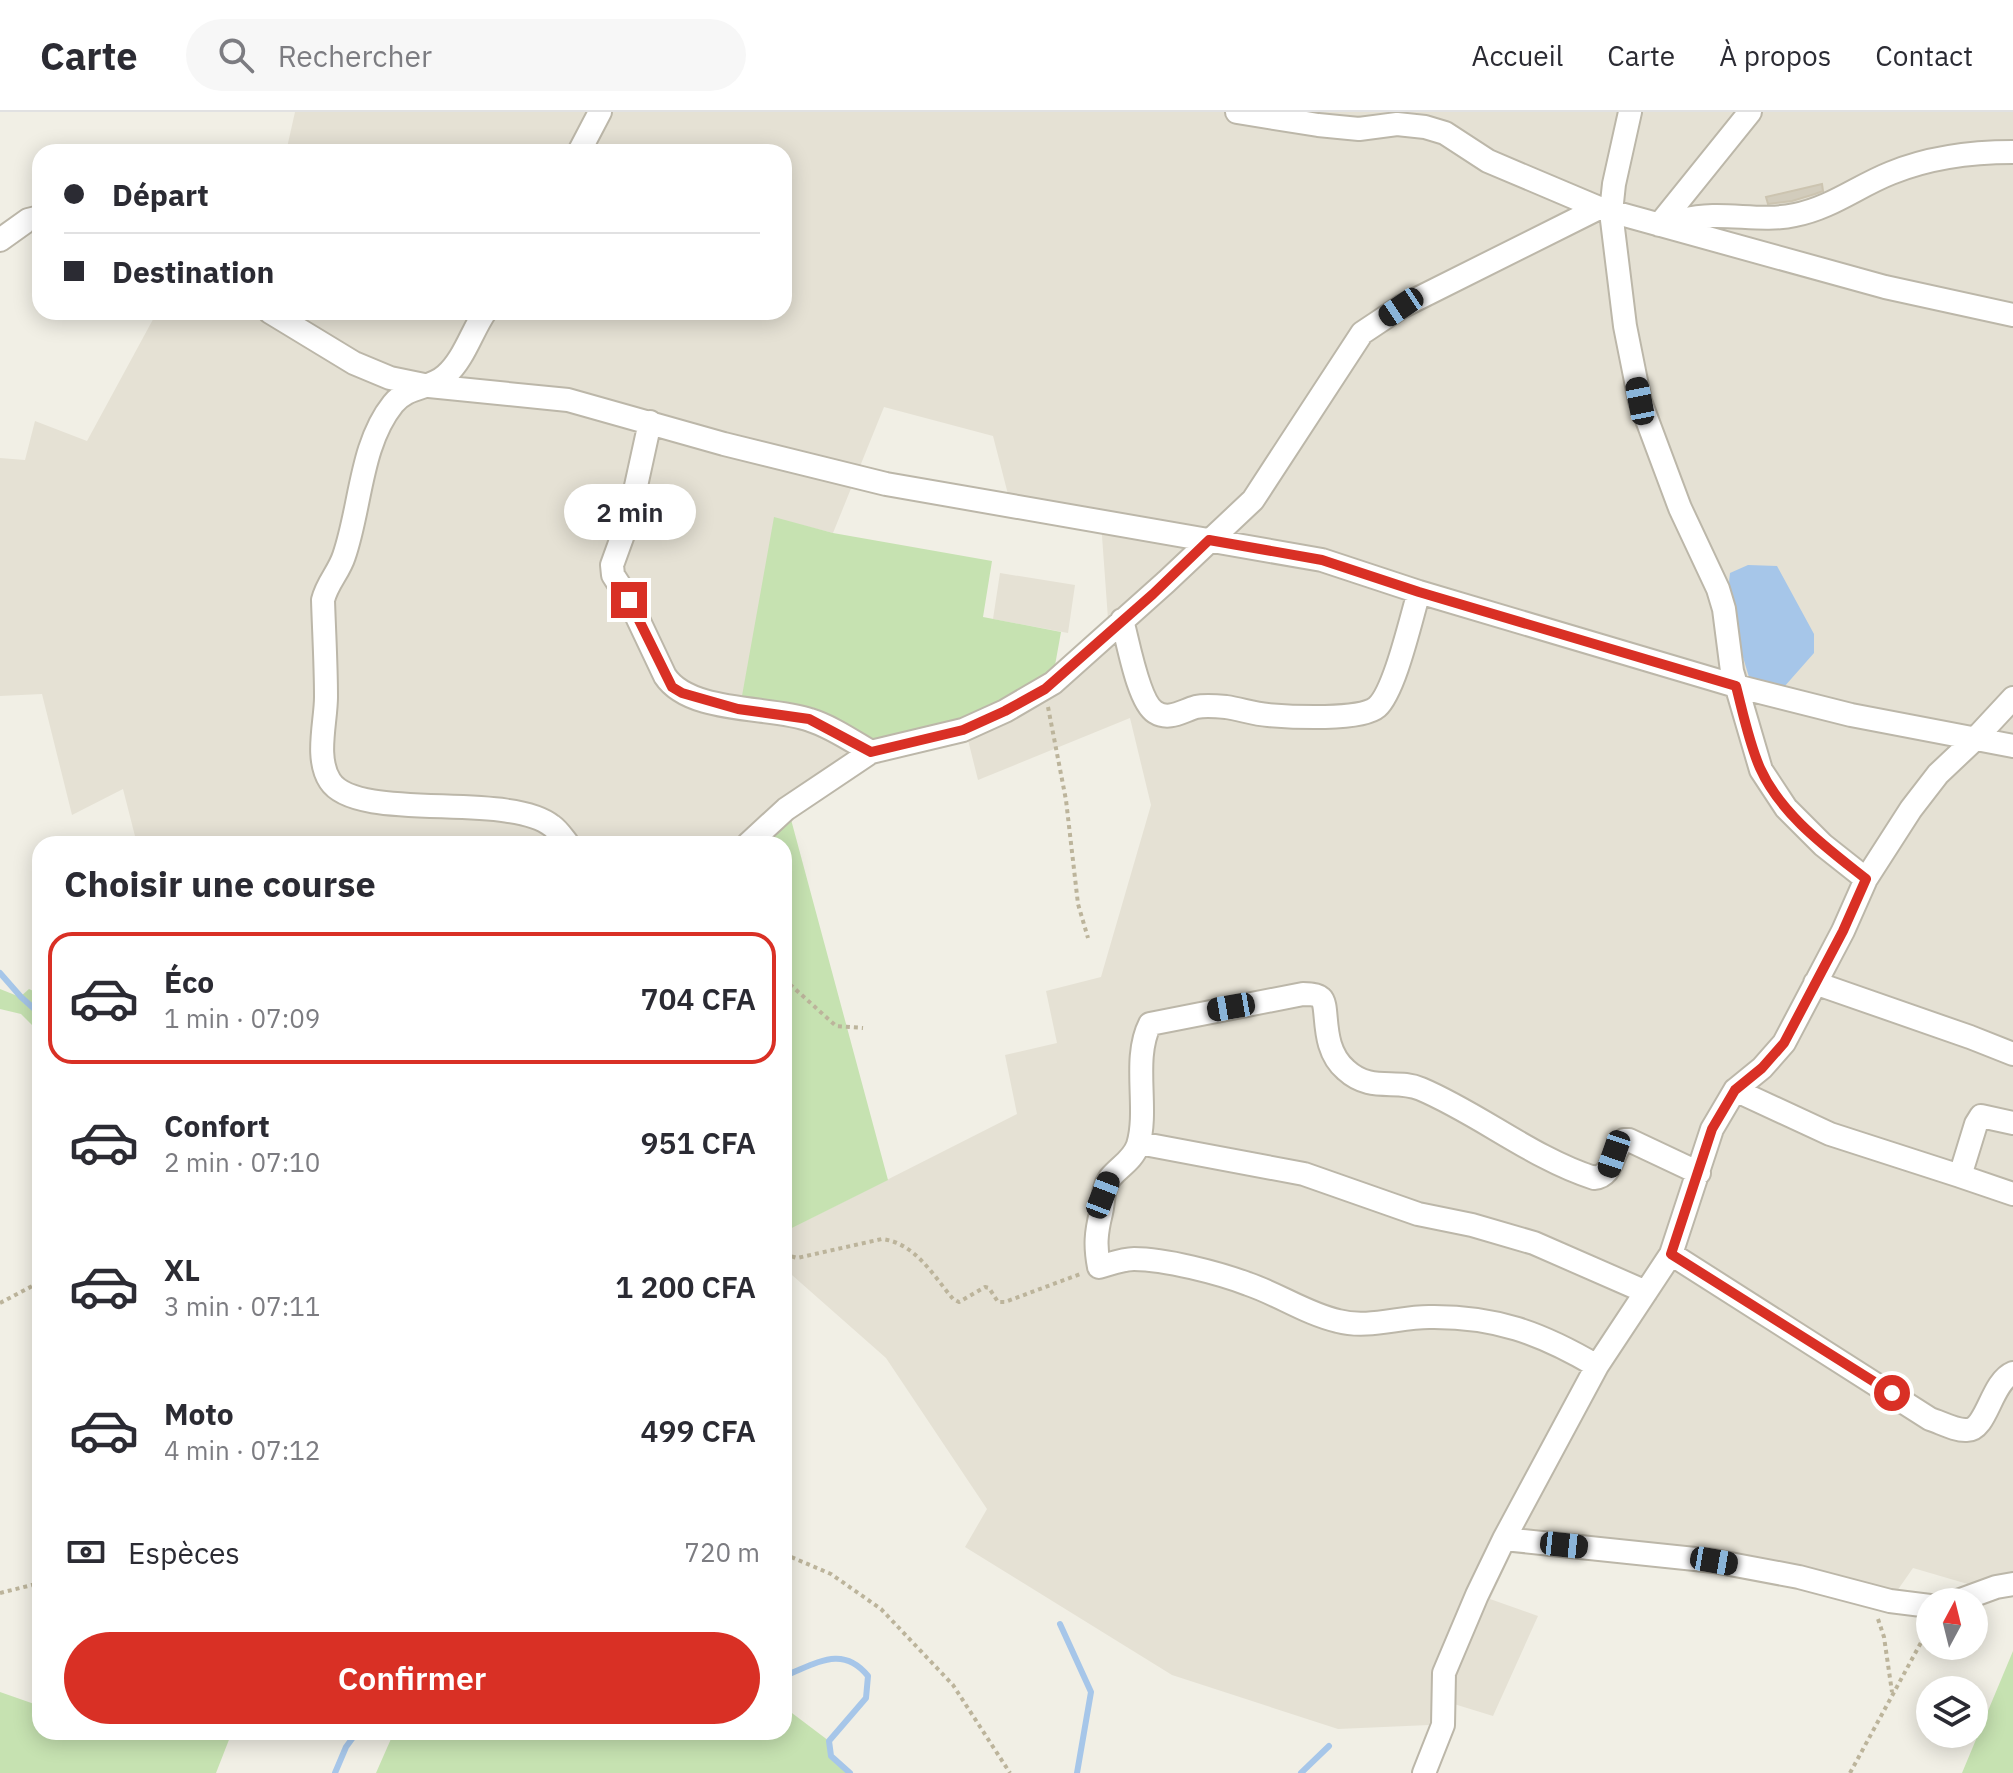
<!DOCTYPE html>
<html lang="fr">
<head>
<meta charset="utf-8">
<style>
	:root { --surface:#fff; --page:#f7f7f7; --text:#2b2b33; --muted:#7c7c81; --line:#e1e1e2; --accent:#d93025 }
	body { margin:0; font-family:"IBM Plex Sans",sans-serif; background:var(--page); color:var(--text); height:100vh; display:flex; flex-direction:column; font-size:30px; white-space:nowrap }
	* { box-sizing:border-box; margin:0 }
	p { font-size:26px; color:var(--muted) }
	.icon { flex:none; width:44px; height:44px; fill:none; stroke:currentColor; stroke-width:2; stroke-linecap:round; stroke-linejoin:round }
	.map { position:relative; flex:1; overflow:hidden }
	.side { position:absolute; left:32px; top:724px; width:760px; height:904px; display:flex; flex-direction:column; background:var(--surface); border-radius:24px; box-shadow:0 4px 20px #0003 }
	.side>* { flex:none }
	.hud { position:absolute; left:32px; top:32px; width:760px; height:176px; border-radius:24px; box-shadow:0 4px 20px #0003; display:grid; align-content:center; height:176px; padding:0 32px; background:var(--surface) }
	.needle { width:52px; rotate:7deg }
	.tools { position:absolute; left:1916px; top:1476px; display:grid; gap:16px }
	.tools a { display:grid; place-items:center; width:72px; height:72px; border-radius:50%; background:var(--surface); box-shadow:0 4px 20px #0003; font-size:40px }
	.end { position:absolute; width:36px; height:36px; margin:-18px; border:10px solid #d93025; background:#fff; box-shadow:0 0 0 4px #fff }
	.from { border-radius:50% }
	.bubble { position:absolute; height:56px; border-radius:28px; background:var(--surface); box-shadow:0 4px 20px #0003; font-size:26px; font-weight:600; line-height:56px; text-align:center }
	.car { position:absolute; width:24px; height:48px; margin:-24px -12px; border-radius:10px; box-shadow:0 0 6px 2px #0007; background:linear-gradient(#222 24%,#8ab4d8 0 40%,#222 0 76%,#8ab4d8 0 86%,#222 0) }
	.hud b { display:flex; align-items:center; gap:28px; height:76px; font-size:30px }
	.hud b+b { border-top:2px solid var(--line) }
	.hud i { width:20px; height:20px; background:var(--text) }
	ul { padding:0; list-style:none }
	li { display:flex; align-items:center; gap:24px; height:132px; margin:0 16px 12px; padding:0 16px; border:4px solid transparent; border-radius:24px }
	li div { flex:1 }
	li b { display:block; font-size:30px }
	li em { font-style:normal; font-weight:600 }
	li.active { border-color:var(--accent) }
	li>.icon { width:72px; height:72px; stroke-width:1.5 }
	h2 { padding:0 32px; font-size:36px; line-height:96px }
	.pay { display:flex; align-items:center; gap:20px; height:88px; padding:0 32px; font-size:30px }
	.pay p { margin-inline-start:auto }
	.button { display:flex; gap:16px; margin-top:auto; padding:16px 32px }
	.button a { flex:1; height:92px; border-radius:48px; background:var(--accent); color:#fff; font-size:32px; font-weight:600; line-height:92px; text-align:center }
	header { display:flex; align-items:center; gap:48px; box-sizing:border-box; height:112px; padding:0 40px; background:var(--surface); border-bottom:2px solid var(--line) }
	header strong { font-size:38px }
	nav { display:flex; gap:44px; margin-inline-start:auto; font-size:28px }
	.search { width:560px; height:72px; background:var(--page); display:flex; align-items:center; gap:20px; box-sizing:border-box; padding:0 28px; border-radius:44px; color:var(--muted); font-size:30px }
	.map>svg:first-child { display:block }
	.residential { fill:#e5e1d4 }
	.green { fill:#c6e2b1 }
	.water { fill:#a6c6e9 }
	.lines { fill:none; stroke-linecap:round; stroke-linejoin:round }
	.stream { stroke:#a6c6e9; stroke-width:6 }
	.building { fill:#d2ccbc; stroke:#ccc4b0; stroke-width:2 }
	.minor-casing { stroke:#bcb7a9; stroke-width:26 }
	.path { stroke:#bcb49b; stroke-width:4; stroke-dasharray:4 4; stroke-linecap:butt }
	.minor { stroke:#fff; stroke-width:22 }
	.route { stroke:#d93025; stroke-width:10 }
</style>
</head>
<body>
<header>
<strong>Carte</strong>
<div class="search"><svg class="icon" aria-label="search" viewBox="0 0 24 24"><circle cx="10" cy="10" r="6"/><path d="M15 15l6 6"/></svg>Rechercher</div>
<nav><a>Accueil</a><a>Carte</a><a>À propos</a><a>Contact</a></nav>
</header>
<div class="map">
<svg width="2013" height="1661" viewBox="0 0 2013 1661">
	<rect width="100%" height="100%" fill="#f1efe5"/>
	<path class="residential" d="M295 0H2013V1476L2002 1482 1913 1456 1890 1489 1799 1465 1516 1432 1490 1487 1538 1504 1493 1604 1441 1588 1429 1613 1338 1617 1172 1563 965 1435 987 1397 886 1246 784 1156V1120L1017 1002 1005 943 1057 931 1046 879 1101 865 1151 693 1130 606 978 668 965 616 1109 521 1101 410 1011 394 993 324 884 295 833 421 774 406 882 638 755 732H137L123 677 72 703 42 582 0 584V346L25 348 35 309 87 329 157 200H784V40H286Z
		M1000 461 1075 473 1068 521 993 507Z"/>
	<path class="green" d="M774 405 833 421 992 449 983 505 1061 520 1052 570 965 616 882 638 740 595Z
		M789 700 888 1068 784 1120V732H755Z
		M0 877 20 885 29 877 40 882V921L21 902 0 897Z
		M2013 1539V1661H1962Z
		M0 1580 40 1594V1620H114L121 1622 123 1620H232L216 1661H0Z
		M784 1595 829 1629 831 1644 850 1661H376L394 1620H784Z"/>
	<path class="water" d="M1748 453 1777 454 1814 522V541L1784 575 1766 573 1749 565C1740 533 1725 494 1730 461Z"/>
	<g class="lines">
		<path class="stream" d="M0 861 21 885 40 902
			M1060 1512 1091 1580 1077 1661
			M784 1564C816 1552 842 1532 868 1564L866 1586 829 1629 831 1644 850 1661
			M335 1661 346 1635 357 1620
			M1301 1661 1329 1634"/>
	</g>
	<path class="building" d="M1822 72 1823 79 1815 82 1792 89 1768 92 1766 85Z"/>
	<g class="lines">
		<defs>
			<path id="minor" d="M1237 0 1318 13 1359 17 1397 12 1425 15 1445 21 1488 49 1599 96 1885 175 2013 203
				M1630 0 1614 72 1611 100 1625 214 1640 289 1680 396 1718 477 1724 497 1732 559 1761 658 1786 696 1823 733 1866 767
				M579 40 600 0
				M1659 113 1750 0
				M1680 117 1684 108C1720 98 1759 111 1795 103 1831 96 1858 74 1891 61 1930 45 1972 40 2013 40
				M0 128 28 108 40 105
				M270 200 354 251 390 266 429 274 568 288 724 332 886 372 1322 448 1419 480 1736 574 1851 603 2013 634
				M485 200C472 219 464 247 446 263 430 278 408 273 393 292 360 333 361 395 344 444 339 460 327 471 323 488 324 520 326 553 326 585 326 610 315 646 330 669 357 711 509 679 552 714 558 718 563 726 568 732
				M650 310 629 406 612 453 613 463 629 488 665 564C690 602 771 594 810 608 832 615 852 629 871 640
				M1122 508C1128 529 1138 589 1155 600 1169 609 1182 599 1196 595 1205 593 1216 594 1226 595 1240 597 1254 602 1268 603 1291 605 1361 609 1377 595 1395 579 1411 506 1419 480
				M748 732 786 697 871 640 963 618 1005 599 1053 571 1166 470 1253 388 1362 221 1401 195 1599 96
				M1815 871 1970 925 2013 942
				M1735 978 1830 1022 1960 1064 1976 1012 1981 1004 2013 1011
				M1139 1031 1304 1062 1418 1102 1472 1113 1534 1131 1646 1180
				M1960 1064 2013 1082
				M1671 1142 1930 1307C1940 1310 1956 1319 1967 1318 1987 1318 1991 1270 2013 1261
				M1597 1254C1541 1221 1495 1204 1429 1205 1399 1205 1368 1217 1338 1209 1307 1202 1278 1182 1248 1172 1219 1161 1165 1147 1134 1147 1123 1147 1110 1152 1099 1155 1095 1134 1096 1121 1101 1101 1104 1089 1102 1077 1110 1066 1119 1055 1133 1048 1138 1033 1149 997 1132 947 1150 912L1303 882C1308 882 1317 882 1321 886 1330 894 1319 935 1346 958 1371 981 1396 966 1421 977 1480 1002 1532 1046 1594 1066 1614 1064 1611 1040 1624 1028H1629L1699 1061
				M1504 1427 1714 1449 1799 1465 1890 1489 1930 1494
				M1955 1490 1996 1475 2013 1472
				M1424 1661 1443 1613 1444 1561 1477 1483 1504 1427 1597 1254 1671 1142 1712 1017 1735 978 1762 956 1784 931 1843 819 1866 767 1911 697 1938 662 1974 628 2013 586"/>
		</defs>
		<use href="#minor" class="minor-casing"/>
		<path class="path" d="M1048 595 1066 688 1078 792 1088 826
			M784 867 836 914 863 916
			M784 1142 797 1146 882 1127C915 1131 933 1163 953 1187L959 1190 985 1175 989 1176 998 1190H1005L1083 1161
			M0 1191 40 1170
			M784 1442 831 1462 881 1497 953 1573 1010 1661
			M0 1481 40 1471
			M1878 1507 1884 1525 1892 1580
			M1850 1661 1930 1514"/>
		<use href="#minor" class="minor"/>
	</g>
	<g class="lines">
		<path class="route" d="M629 488 672 575 682 581 738 597 809 607 871 640 963 618 1005 599 1045 577 1153 482 1209 428 1322 448 1419 480 1736 574C1743 601 1749 631 1760 656 1781 703 1827 736 1866 767L1843 819 1784 931 1762 956 1735 978 1712 1017 1671 1142 1892 1281"/>
	</g>
</svg>
<div class="tools">
<a><svg class="needle" viewBox="-14 -14 28 28"><path d="M0-13l5 13h-10z" fill="#e53935"/><path d="M0 13l5-13h-10z" fill="#7c7c81"/></svg></a>
<a><svg class="icon" aria-label="layers" viewBox="0 0 24 24"><path d="M12 4l9 5-9 5-9-5zM3 14l9 5 9-5"/></svg></a>
</div>
<i class="end from" style="left:1892px;top:1281px"></i>
<i class="end" style="left:629px;top:488px"></i>
<div class="bubble" style="left:564px;top:372px;width:132px">2 min</div>
<i class="car" style="left:1401px;top:195px;rotate:236deg"></i>
<i class="car" style="left:1640px;top:289px;rotate:349deg"></i>
<i class="car" style="left:1231px;top:895px;rotate:260deg"></i>
<i class="car" style="left:1614px;top:1042px;rotate:199deg"></i>
<i class="car" style="left:1103px;top:1083px;rotate:21deg"></i>
<i class="car" style="left:1564px;top:1433px;rotate:96deg"></i>
<i class="car" style="left:1714px;top:1449px;rotate:100deg"></i>
<div class="hud">
<b><i class="from"></i>Départ</b>
<b><i></i>Destination</b>
</div>
<section class="side">
<h2>Choisir une course</h2>
<ul>
<li class="active"><svg class="icon" aria-label="car" viewBox="0 0 24 24"><path d="M5 17H2v-5l4-1 3-4h7l3 4 3 1v5h-3M9 17h6M6 11h13"/><circle cx="7" cy="17" r="2"/><circle cx="17" cy="17" r="2"/></svg><div><b>Éco</b><p>1 min · 07:09</p></div><em>704 CFA</em></li>
<li><svg class="icon" aria-label="car" viewBox="0 0 24 24"><path d="M5 17H2v-5l4-1 3-4h7l3 4 3 1v5h-3M9 17h6M6 11h13"/><circle cx="7" cy="17" r="2"/><circle cx="17" cy="17" r="2"/></svg><div><b>Confort</b><p>2 min · 07:10</p></div><em>951 CFA</em></li>
<li><svg class="icon" aria-label="car" viewBox="0 0 24 24"><path d="M5 17H2v-5l4-1 3-4h7l3 4 3 1v5h-3M9 17h6M6 11h13"/><circle cx="7" cy="17" r="2"/><circle cx="17" cy="17" r="2"/></svg><div><b>XL</b><p>3 min · 07:11</p></div><em>1 200 CFA</em></li>
<li><svg class="icon" aria-label="car" viewBox="0 0 24 24"><path d="M5 17H2v-5l4-1 3-4h7l3 4 3 1v5h-3M9 17h6M6 11h13"/><circle cx="7" cy="17" r="2"/><circle cx="17" cy="17" r="2"/></svg><div><b>Moto</b><p>4 min · 07:12</p></div><em>499 CFA</em></li>
</ul>
<div class="pay"><svg class="icon" aria-label="cash" viewBox="0 0 24 24"><path d="M3 7h18v10H3z"/><circle cx="12" cy="12" r="2"/></svg>Espèces<p>720 m</p></div>
<div class="button"><a>Confirmer</a></div>
</section>
</div>
</body>
</html>
